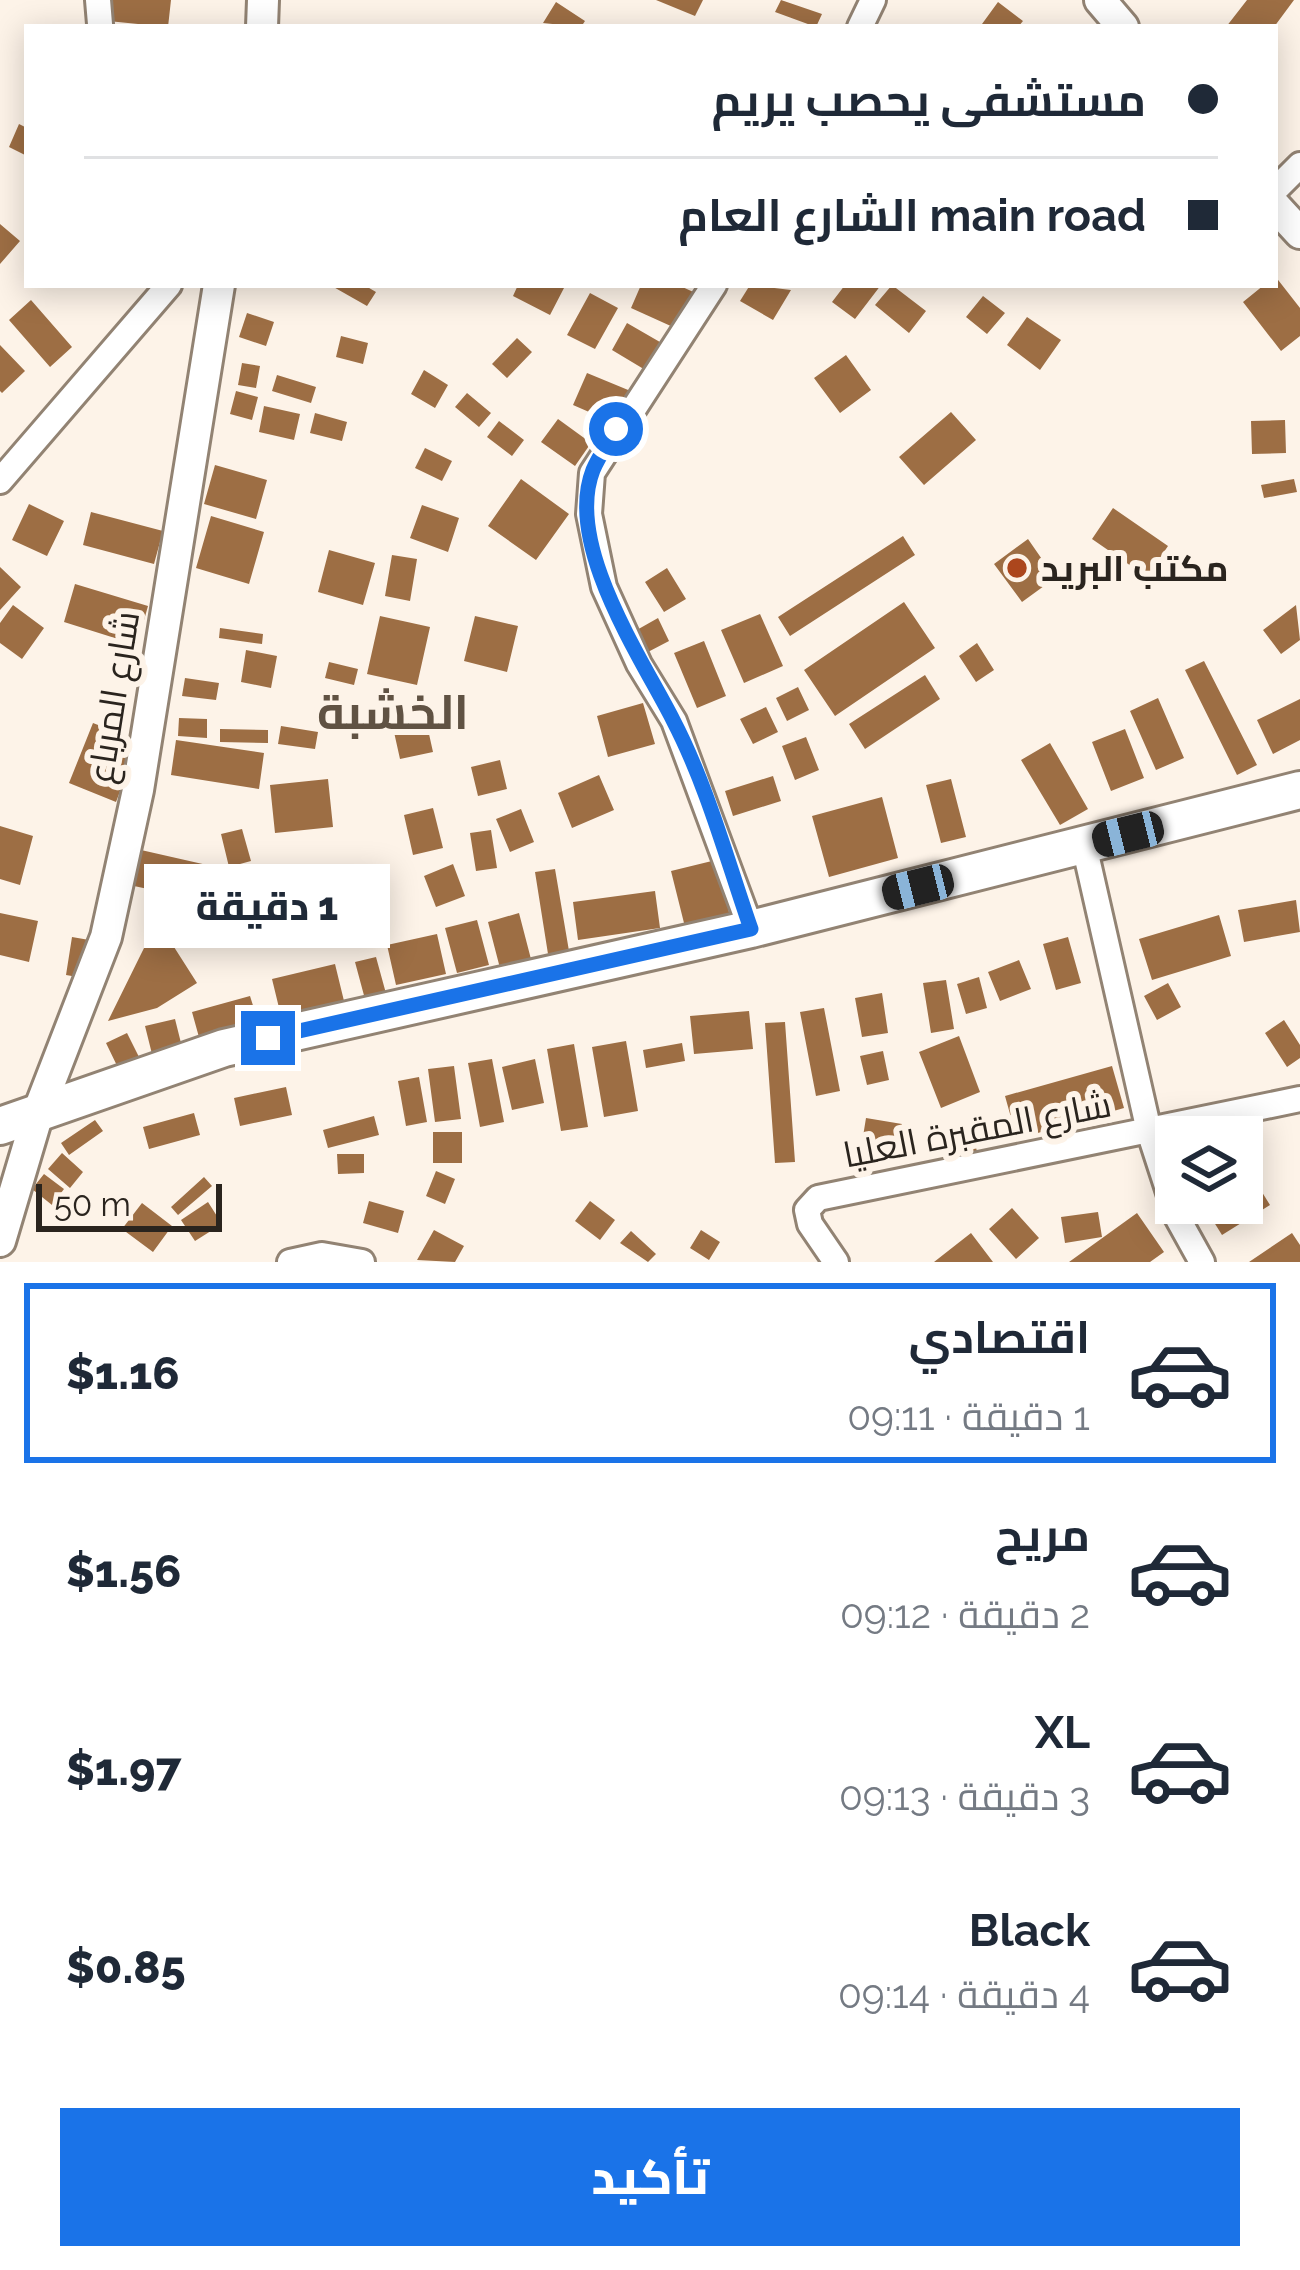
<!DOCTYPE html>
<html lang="ar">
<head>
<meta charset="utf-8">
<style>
	:root { --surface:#fff; --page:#f6f6f7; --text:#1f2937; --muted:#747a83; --line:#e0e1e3; --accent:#1a73e8 }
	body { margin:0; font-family:Raleway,Cairo,sans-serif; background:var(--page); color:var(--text); direction:rtl; height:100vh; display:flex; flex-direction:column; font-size:45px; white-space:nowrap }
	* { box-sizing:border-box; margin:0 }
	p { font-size:39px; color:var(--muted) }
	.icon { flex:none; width:66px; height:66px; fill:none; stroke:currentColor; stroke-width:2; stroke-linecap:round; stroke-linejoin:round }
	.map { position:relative; height:1262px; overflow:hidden; direction:ltr }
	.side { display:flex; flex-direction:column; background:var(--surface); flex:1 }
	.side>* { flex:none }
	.hud { position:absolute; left:24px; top:24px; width:1254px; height:264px; border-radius:0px; box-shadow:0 6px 30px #0003; direction:rtl; display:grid; align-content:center; height:264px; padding:0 60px; background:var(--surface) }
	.controls { position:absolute; left:1155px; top:1116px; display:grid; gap:24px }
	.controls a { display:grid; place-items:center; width:108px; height:108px; border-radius:0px; background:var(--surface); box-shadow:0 6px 30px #0003; font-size:60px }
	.scale { position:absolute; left:36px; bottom:30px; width:186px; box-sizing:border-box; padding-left:12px; border:6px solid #2a241e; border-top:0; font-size:33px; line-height:42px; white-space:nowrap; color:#2a241e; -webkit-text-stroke:9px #fdf3e8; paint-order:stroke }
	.end { position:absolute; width:54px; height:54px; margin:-27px; border:15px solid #1a73e8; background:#fff; box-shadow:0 0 0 6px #fff }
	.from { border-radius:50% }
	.bubble { position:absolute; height:84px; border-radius:0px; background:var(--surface); box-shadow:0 6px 30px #0003; font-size:39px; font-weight:800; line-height:84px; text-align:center; direction:rtl }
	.car { position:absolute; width:36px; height:72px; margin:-36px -18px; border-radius:15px; box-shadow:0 0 9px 3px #0007; background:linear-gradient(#222 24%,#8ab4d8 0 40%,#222 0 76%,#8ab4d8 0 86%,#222 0) }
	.hud b { display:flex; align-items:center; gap:42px; height:114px; font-size:45px }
	.hud b+b { border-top:3px solid var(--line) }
	.hud i { width:30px; height:30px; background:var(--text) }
	ul { padding:21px 0 0; list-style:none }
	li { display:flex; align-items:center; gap:36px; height:180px; margin:0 24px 18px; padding:0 36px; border:6px solid transparent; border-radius:0px }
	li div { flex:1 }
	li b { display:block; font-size:45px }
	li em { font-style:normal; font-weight:800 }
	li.active { border-color:var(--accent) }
	li>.icon { width:108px; height:108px; stroke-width:1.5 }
	.cta { display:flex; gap:24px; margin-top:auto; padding:24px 60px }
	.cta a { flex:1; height:138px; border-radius:0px; background:var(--accent); color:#fff; font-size:48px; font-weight:800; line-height:138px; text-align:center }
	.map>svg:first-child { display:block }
	.building { fill:#9d6e44 }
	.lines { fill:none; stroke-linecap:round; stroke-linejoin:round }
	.minor-casing { stroke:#928373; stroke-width:30 }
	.tertiary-casing { stroke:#928373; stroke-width:36 }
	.secondary-casing { stroke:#928373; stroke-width:42 }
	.minor { stroke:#fff; stroke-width:24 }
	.tertiary { stroke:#fff; stroke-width:30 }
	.secondary { stroke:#fff; stroke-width:36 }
	.route { stroke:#1a73e8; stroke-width:15 }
	.poi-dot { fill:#ac461d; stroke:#fdf3e8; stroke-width:4.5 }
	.labels { text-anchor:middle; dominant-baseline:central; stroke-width:12; stroke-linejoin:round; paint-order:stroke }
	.poi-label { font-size:36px; font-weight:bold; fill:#2a241e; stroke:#fdf3e8; text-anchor:start }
	.street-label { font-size:36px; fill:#2a241e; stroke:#fdf3e8 }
	.district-label { font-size:48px; font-weight:bold; fill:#605243; stroke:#fdf3e8 }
</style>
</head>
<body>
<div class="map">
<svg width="1300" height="1262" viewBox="0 0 1300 1262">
	<rect width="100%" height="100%" fill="#fdf3e8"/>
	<path class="building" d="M111 0H171L168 27 108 21Z
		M656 0H703L695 16Z
		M781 0 822 14 816 27 775 12Z
		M1247 0H1294L1274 27H1226Z
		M556 2 585 21 581 27 543 23Z
		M998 2 1023 21 1018 27 982 24Z
		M19 124 27 128V156L9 147Z
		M0 224 20 241 0 264Z
		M1275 276 1300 308V336L1281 351 1243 302 1264 285H1275Z
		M330 285H364L376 292 367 306Z
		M518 285H558L564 288 550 315 513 296Z
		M641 285H678L700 295 684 332 631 308Z
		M750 285 791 290 773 320 740 301Z
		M845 285H881L855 319 832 302Z
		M892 285 926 311 909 333 875 305Z
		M590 293 618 308 595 349 567 335Z
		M983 296 1005 313 987 334 966 317Z
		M31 300 72 347 50 367 9 320Z
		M247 313 274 322 266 346 239 337Z
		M1027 317 1061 340 1040 370 1007 345Z
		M627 323 672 349 657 377 612 350Z
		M341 336 368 343 363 364 336 357Z
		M517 338 532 352 507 378 492 364Z
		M0 345 25 371 2 393 0 391Z
		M846 355 871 390 840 413 814 378Z
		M242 363 260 366 256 388 238 385Z
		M424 370 448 385 435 408 411 394Z
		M587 373 633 392 619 425 573 405Z
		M277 375 316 387 311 403 272 391Z
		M236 391 258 397 252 420 230 414Z
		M467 393 491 413 479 427 455 407Z
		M264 406 300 414 294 440 259 432Z
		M951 412 976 440 924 485 899 457Z
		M315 413 347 422 342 441 310 433Z
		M558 419 591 443 575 466 541 442Z
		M1285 420 1286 453 1252 454 1251 421Z
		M499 421 524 440 512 456 487 437Z
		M425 448 452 461 442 481 415 468Z
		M215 465 267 480 256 519 204 504Z
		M521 479 569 514 536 560 488 526Z
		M1294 479 1297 492 1264 498 1261 485Z
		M29 504 64 521 47 556 12 540Z
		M422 505 459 518 448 552 410 538Z
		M1113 508 1168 546 1147 577 1092 539Z
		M91 512 163 531 154 564 83 545Z
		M211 516 264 532 249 584 196 568Z
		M903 536 915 555 790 636 778 617Z
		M1028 539 1055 578 1022 602 994 564Z
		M329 550 375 563 363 605 318 592Z
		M392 555 417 559 410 601 385 596Z
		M0 567 21 587 0 610Z
		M667 568 686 599 664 612 645 582Z
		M75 584 148 606 137 645 64 622Z
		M904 602 935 648 835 716 804 670Z
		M13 605 44 628 22 659 0 643V623Z
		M1296 605 1300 640 1281 654 1263 630Z
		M760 614 783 666 744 683 721 630Z
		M380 616 430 627 417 685 367 674Z
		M475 616 518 626 507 672 464 661Z
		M658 618 669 641 646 653 635 631Z
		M220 628 263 634 262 644 219 638Z
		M704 641 726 696 697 708 674 653Z
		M977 643 994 670 976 682 959 656Z
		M246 650 277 656 271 688 241 682Z
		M1204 661 1257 765 1237 775 1185 670Z
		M329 662 358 669 354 685 325 678Z
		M925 675 940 699 865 749 849 724Z
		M185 678 219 683 216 700 182 696Z
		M798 687 809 710 787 721 776 698Z
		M1158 698 1184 758 1156 770 1130 711Z
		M1300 699V740L1273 754 1257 720Z
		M643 703 655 744 608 757 597 716Z
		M766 707 778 732 753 744 740 719Z
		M179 718 207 719V738L178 736Z
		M93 723 139 741 116 802 69 783Z
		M427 725 433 752 400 759 394 732Z
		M281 726 318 732 315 749 278 744Z
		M220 729 268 730V743L220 742Z
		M1125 729 1144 778 1111 791 1092 742Z
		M806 737 819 770 795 780 782 746Z
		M176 740 264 753 259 789 171 775Z
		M1050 743 1088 809 1060 825 1021 760Z
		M500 760 507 789 478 796 471 767Z
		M599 775 614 810 572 828 558 793Z
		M773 776 781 801 733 816 725 791Z
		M328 779 333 827 275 833 270 785Z
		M951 779 966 837 941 843 926 785Z
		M882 797 898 858 829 877 812 816Z
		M433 808 443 848 413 855 404 815Z
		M521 809 534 842 510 852 496 819Z
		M0 826 33 836 20 885 0 879Z
		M242 829 251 861 229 867 221 834Z
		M491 830 497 868 476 871 470 833Z
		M141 850 207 865 199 900 134 886Z
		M716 860 730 916 685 927 671 871Z
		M453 864 465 896 436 907 424 876Z
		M306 866 323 899 300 911 283 877Z
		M555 869 569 951 548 954 535 872Z
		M655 891 660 928 578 940 573 902Z
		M248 896 268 926 250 938 230 908Z
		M1296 900 1300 932 1244 942 1238 910Z
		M0 913 38 921 29 962 0 955Z
		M519 913 532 963 501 972 488 922Z
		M1219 915 1231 956 1152 980 1139 939Z
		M477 920 489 965 457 973 445 928Z
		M437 934 446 974 396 985 387 945Z
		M167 936 197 983 157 1008 108 1021 145 946Z
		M72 937 95 941 89 979 66 975Z
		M1068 937 1081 983 1056 990 1043 944Z
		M376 957 390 1008 369 1014 355 962Z
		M1019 960 1031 989 1000 1001 988 972Z
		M335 964 344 1001 281 1016 272 979Z
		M979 977 987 1008 966 1014 957 984Z
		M946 980 954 1029 931 1033 923 983Z
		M1168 983 1181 1007 1157 1020 1144 996Z
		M882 993 888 1033 862 1037 855 998Z
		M250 996 261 1031 202 1048 192 1012Z
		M824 1008 840 1091 816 1096 800 1012Z
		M749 1011 753 1049 694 1054 690 1016Z
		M175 1019 183 1051 153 1058 145 1026Z
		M1284 1020 1300 1045V1058L1287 1067 1265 1033Z
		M785 1022 795 1162 775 1163 765 1023Z
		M127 1033 143 1065 122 1076 106 1043Z
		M959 1036 980 1092 941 1108 919 1052Z
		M626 1041 638 1111 604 1117 592 1047Z
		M682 1043 685 1061 646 1068 643 1050Z
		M574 1044 588 1127 561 1131 547 1049Z
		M883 1051 889 1080 867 1085 860 1056Z
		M492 1059 504 1122 480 1127 468 1063Z
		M535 1059 544 1103 512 1110 502 1067Z
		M454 1066 461 1119 435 1122 428 1069Z
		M1112 1066 1124 1108 1017 1139 1005 1096Z
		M419 1077 427 1122 406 1126 398 1081Z
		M286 1087 292 1115 240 1126 234 1098Z
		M194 1113 200 1135 149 1149 143 1127Z
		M374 1116 379 1135 328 1148 323 1130Z
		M866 1118 902 1124 895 1161 860 1155Z
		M95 1120 103 1131 69 1155 61 1143Z
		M972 1126 977 1152 951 1157 946 1131Z
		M433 1132H462V1163H433Z
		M62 1153 83 1172 70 1188 48 1169Z
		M337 1154H364V1173L338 1174Z
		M1242 1160 1270 1205 1222 1235 1202 1203H1242Z
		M436 1171 455 1179 445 1204 426 1196Z
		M44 1174 64 1189 52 1205 32 1189Z
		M204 1177 212 1186 178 1215 171 1207Z
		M369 1201 404 1211 398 1233 363 1223Z
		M590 1201 615 1220 600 1240 575 1221Z
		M208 1202 222 1224 195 1241 181 1220Z
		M142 1203 172 1226 153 1252 122 1229Z
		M1012 1208 1039 1238 1016 1259 989 1229Z
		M1098 1212 1102 1237 1065 1243 1061 1217Z
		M1137 1213 1164 1252 1150 1262H1069Z
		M434 1230 464 1246 455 1262 417 1260Z
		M701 1230 720 1242 709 1260 690 1248Z
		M631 1231 656 1254 648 1262 620 1243Z
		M971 1233 993 1262H934Z
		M1292 1233 1300 1245V1262H1249Z"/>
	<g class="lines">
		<defs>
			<path id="minor" d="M98 0 100 24
				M860 27 873 0
				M1275 190 1300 165
				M714 285 592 473 589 514 604 587 639 664 674 721 751 929
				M0 481 169 285
				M1084 845 1149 1131 1177 1217 1202 1262
				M290 1262 322 1255 362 1262
				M836 1262 810 1224 807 1210 818 1198 1300 1099"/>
			<path id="tertiary" d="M1100 0 1123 27
				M262 27 263 0
				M1275 206 1300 233
				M0 1241 39 1110 106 937 138 790 219 285"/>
			<path id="secondary" d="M0 1126 224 1048 751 929 1300 790"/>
		</defs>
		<use href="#minor" class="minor-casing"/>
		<use href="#tertiary" class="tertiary-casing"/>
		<use href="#secondary" class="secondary-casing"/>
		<use href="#minor" class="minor"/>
		<use href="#tertiary" class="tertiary"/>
		<use href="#secondary" class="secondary"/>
	</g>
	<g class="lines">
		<path class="route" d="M268 1038 751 929C727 860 707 785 673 720 641 657 564 544 593 470 599 456 609 442 616 429"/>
	</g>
	<circle class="poi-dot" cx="1017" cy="568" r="12"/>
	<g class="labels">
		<g class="poi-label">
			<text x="1041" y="568">مكتب البريد</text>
		</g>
		<g class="street-label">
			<text transform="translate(113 697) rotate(-81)">شارع المرباع</text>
			<text transform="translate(977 1129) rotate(-11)">شارع المقبرة العليا</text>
		</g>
		<g class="district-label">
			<text x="393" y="712">الخشبة</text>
		</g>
	</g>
</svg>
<div class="controls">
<a><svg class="icon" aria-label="layers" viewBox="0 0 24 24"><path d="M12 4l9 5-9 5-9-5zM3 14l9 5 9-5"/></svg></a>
</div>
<div class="scale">50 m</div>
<i class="end from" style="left:616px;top:429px"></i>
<i class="end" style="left:268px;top:1038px"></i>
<div class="bubble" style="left:144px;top:864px;width:246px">1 دقيقة</div>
<i class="car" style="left:1128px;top:834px;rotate:256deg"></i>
<i class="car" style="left:918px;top:887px;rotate:256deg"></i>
<div class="hud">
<b><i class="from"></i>مستشفى يحصب يريم</b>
<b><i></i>main road الشارع العام</b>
</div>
</div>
<section class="side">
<ul>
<li class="active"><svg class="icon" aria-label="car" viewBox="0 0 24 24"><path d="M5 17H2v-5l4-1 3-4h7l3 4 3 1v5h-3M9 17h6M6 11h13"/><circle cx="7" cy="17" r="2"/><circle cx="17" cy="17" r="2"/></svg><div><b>اقتصادي</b><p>1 دقيقة · 09:11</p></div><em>$1.16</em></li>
<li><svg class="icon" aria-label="car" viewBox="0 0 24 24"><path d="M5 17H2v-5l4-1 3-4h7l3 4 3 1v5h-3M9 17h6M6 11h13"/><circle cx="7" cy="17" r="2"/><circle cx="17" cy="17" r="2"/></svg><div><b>مريح</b><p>2 دقيقة · 09:12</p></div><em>$1.56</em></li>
<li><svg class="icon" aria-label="car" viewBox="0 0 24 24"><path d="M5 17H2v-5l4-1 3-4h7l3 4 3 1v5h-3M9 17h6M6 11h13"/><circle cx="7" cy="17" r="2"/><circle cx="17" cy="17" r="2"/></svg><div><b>XL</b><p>3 دقيقة · 09:13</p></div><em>$1.97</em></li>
<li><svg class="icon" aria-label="car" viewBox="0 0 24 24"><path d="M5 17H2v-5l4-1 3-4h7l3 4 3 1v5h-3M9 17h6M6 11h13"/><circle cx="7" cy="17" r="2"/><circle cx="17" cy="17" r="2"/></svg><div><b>Black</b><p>4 دقيقة · 09:14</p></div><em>$0.85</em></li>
</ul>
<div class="cta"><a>تأكيد</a></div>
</section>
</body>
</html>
